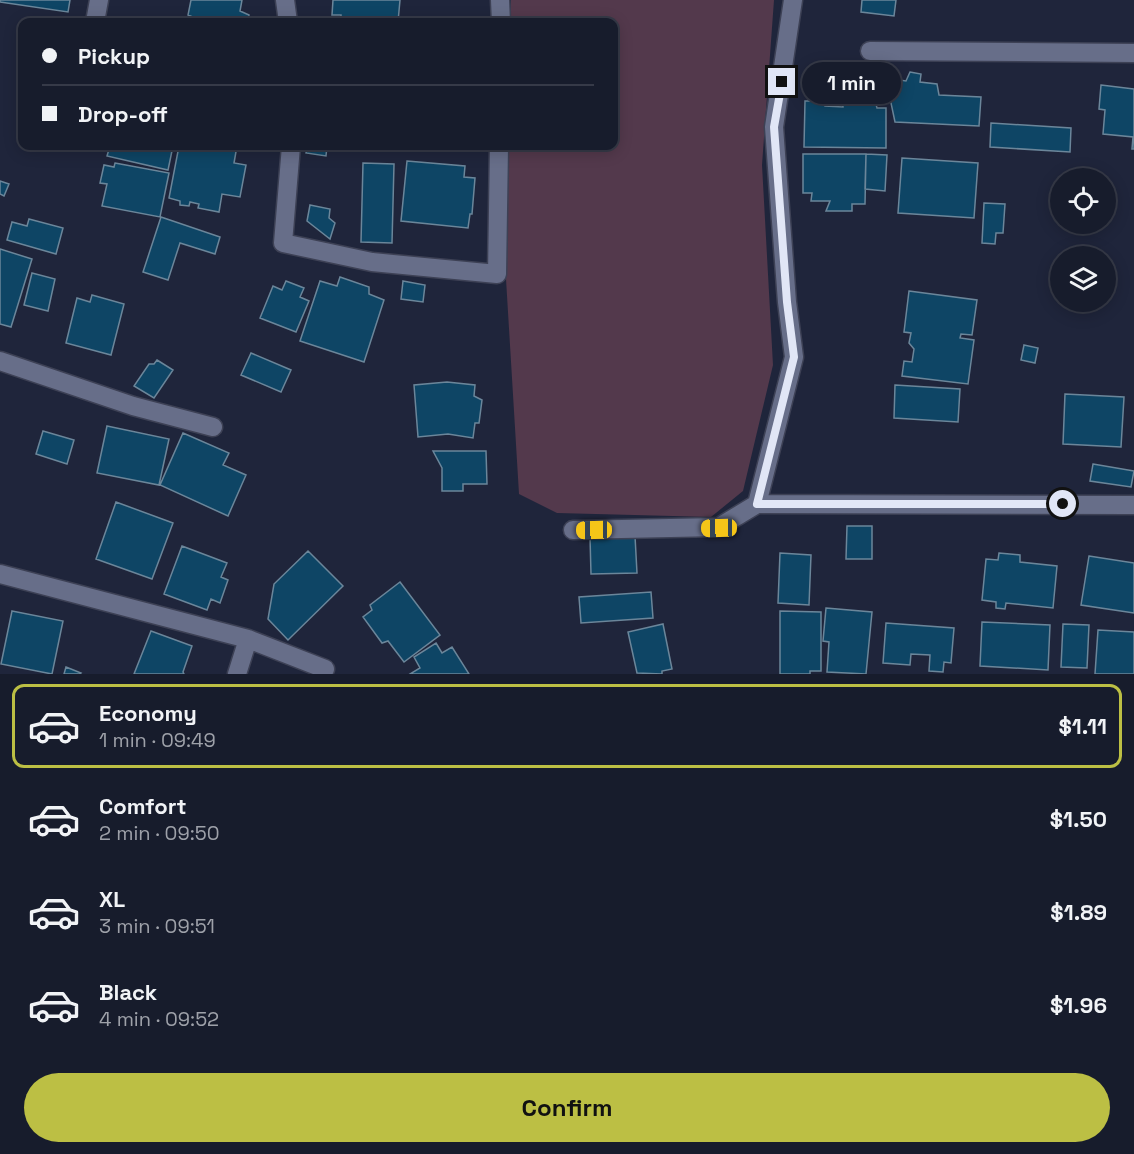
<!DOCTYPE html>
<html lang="en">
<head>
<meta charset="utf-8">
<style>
	:root { --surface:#171c2c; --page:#242938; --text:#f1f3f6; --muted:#9ea1a9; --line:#363a48; --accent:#bcbf44 }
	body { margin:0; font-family:"Space Grotesk",sans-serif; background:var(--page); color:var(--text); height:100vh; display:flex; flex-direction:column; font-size:22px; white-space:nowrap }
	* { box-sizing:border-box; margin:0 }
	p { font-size:20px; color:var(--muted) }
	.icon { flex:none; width:33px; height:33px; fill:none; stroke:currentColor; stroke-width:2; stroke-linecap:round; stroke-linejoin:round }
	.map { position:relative; height:674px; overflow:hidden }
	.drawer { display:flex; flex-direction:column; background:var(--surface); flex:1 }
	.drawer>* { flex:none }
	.hud { position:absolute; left:18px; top:18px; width:600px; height:132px; border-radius:12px; box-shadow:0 3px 15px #0003,0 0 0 2px var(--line); display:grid; align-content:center; height:132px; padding:0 24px; background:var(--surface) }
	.fabs { position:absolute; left:1050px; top:168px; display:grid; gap:12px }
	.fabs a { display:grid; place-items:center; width:66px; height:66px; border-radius:50%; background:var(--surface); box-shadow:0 3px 15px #0003,0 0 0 2px var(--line); font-size:30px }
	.end { position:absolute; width:27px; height:27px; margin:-14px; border:8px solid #e1e6f6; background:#111; box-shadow:0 0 0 3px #111 }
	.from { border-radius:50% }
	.bubble { position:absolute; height:42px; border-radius:21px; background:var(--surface); box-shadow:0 3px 15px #0003,0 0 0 2px var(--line); font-size:20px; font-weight:600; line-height:42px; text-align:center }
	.car { position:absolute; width:18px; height:36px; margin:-18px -9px; border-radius:8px; box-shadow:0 0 4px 2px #0007; background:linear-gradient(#f5c518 24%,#345 0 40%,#f5c518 0 76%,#345 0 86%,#f5c518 0) }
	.hud b { display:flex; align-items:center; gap:21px; height:57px; font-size:22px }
	.hud b+b { border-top:2px solid var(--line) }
	.hud i { width:15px; height:15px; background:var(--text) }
	ul { padding:10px 0 0; list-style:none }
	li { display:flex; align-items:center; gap:18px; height:84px; margin:0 12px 9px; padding:0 12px; border:3px solid transparent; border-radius:12px }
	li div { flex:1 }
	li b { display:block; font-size:22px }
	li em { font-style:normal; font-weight:600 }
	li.selected { border-color:var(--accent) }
	li>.icon { width:54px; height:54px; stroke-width:1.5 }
	.primary-button { display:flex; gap:12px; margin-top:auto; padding:12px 24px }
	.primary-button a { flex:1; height:69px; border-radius:36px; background:var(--accent); color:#111; font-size:24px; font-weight:600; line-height:69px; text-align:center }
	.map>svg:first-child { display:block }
	.green { fill:#53394c }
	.building { fill:#0e4565; stroke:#6b869a; stroke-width:1.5 }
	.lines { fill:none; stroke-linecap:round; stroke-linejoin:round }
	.street-casing { stroke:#3d4155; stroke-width:21 }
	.street { stroke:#676e89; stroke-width:18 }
	.route { stroke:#e1e6f6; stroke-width:8 }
</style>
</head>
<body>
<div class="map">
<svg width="1134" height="674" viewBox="0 0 1134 674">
	<rect width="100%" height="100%" fill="#1f253b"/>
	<path class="green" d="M511 0H774L762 165 773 365 743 491 711 517 557 513 519 494 506 279 508 146H614V22H510Z"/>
	<path class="building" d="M0 0H70L68 12 0 2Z
		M191 0H242L240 11 249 15 248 22H194L195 18 188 15Z
		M333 0H400L398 22H341V15H332Z
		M862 0H896L894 16 861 12Z
		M910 72 921 74 920 82 937 84 939 95 981 97 979 126 895 122 891 103 893 79 906 81Z
		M1101 85 1134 89V149H1132L1133 137 1103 134 1105 110 1099 109Z
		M843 97H874L877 108H886V148L804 147 805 101H825V106L843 107Z
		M991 123 1071 128 1070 152 990 147Z
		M110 146H173L168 170 107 156Z
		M179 146H237L234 163 246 165 240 197 222 194 219 212 198 208 199 204 190 202 189 206 180 205V201L169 198Z
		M308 146H327L326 156 306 153Z
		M803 154H866L865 204H852V211H826L830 201H811L812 193H803Z
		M866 154 887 155 885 191 865 189Z
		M902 158 978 163 974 218 898 213Z
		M407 161 465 166 464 177 475 178 472 214H470L468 228 401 221Z
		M115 163 169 173 160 217 102 206 107 184 100 183 104 165 114 167Z
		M363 163 394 164 392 243 361 242Z
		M0 181 9 184 4 196 0 194Z
		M984 203 1005 204 1003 233H996L995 244 982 243Z
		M310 205 330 209 329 218 335 223 330 239 307 221Z
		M161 217 220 237 215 254 180 243 168 280 143 272Z
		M29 219 63 228 56 254 7 240 12 222 27 226Z
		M0 249 32 259 11 327 0 324Z
		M32 273 55 279 48 311 24 305Z
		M340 277 369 287V294L384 300 364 362 300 341 320 281 337 286Z
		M286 281 304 288 300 297 309 301 296 332 260 318 273 286 282 290Z
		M403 281 425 285 423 302 401 299Z
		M909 291 977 300 972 335 961 334 960 338 974 340 968 384 902 376 904 361 912 362 914 349 909 343 911 333 904 332Z
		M92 295 124 304 111 355 66 343 77 298 90 302Z
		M1024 345 1038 348 1035 363 1021 360Z
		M251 353 291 370 281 392 241 375Z
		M157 360 173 370 154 398 134 386 149 364H154Z
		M447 382 475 385 474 396 482 400 479 423H475L473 438 448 434 418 437 414 385Z
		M895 385 960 389 958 422 894 418Z
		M1065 394 1124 397 1121 447 1063 444Z
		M107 426 169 439 159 485 97 473Z
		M43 431 74 440 67 464 36 454Z
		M183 433 229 453 223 465 246 475 228 516 160 485Z
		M433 451H486L487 484H463V491H442V468Z
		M1093 464 1134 471 1131 487 1090 481Z
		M116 502 173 523 152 579 96 559Z
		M847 526H872V559H846Z
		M635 536 637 573 591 574 590 537Z
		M182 546 227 563 221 577 228 580 220 603 211 599 207 610 164 594Z
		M308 551 343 586 288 640 268 619 274 584Z
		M780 553 811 555 809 605 778 603Z
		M999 553 1020 555V562L1057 566 1053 608 1006 603 1005 609 996 608V602L982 600 986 559 998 560Z
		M1089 556 1134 563V613L1081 605Z
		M400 582 440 635 404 662 388 641 382 643 363 617 372 610 370 605Z
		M651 592 653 618 581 623 579 597Z
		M826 608 872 612 866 674 827 672 829 642 823 641Z
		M12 611 63 621 52 674 1 664Z
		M780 611 821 612V671H810V674H780Z
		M982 622 1050 625 1048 670 980 666Z
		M886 623 954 628 951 663 944 662 943 672 929 671 930 655 911 654 910 665 883 663Z
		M663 624 672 669 662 671V674L637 673 628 632Z
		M1063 624 1089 625 1087 668 1061 667Z
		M1098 630 1134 632V674H1095Z
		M151 631 192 646 183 672 184 674H134Z
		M436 643 442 653 452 647 469 674H410L420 668 414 657Z
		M66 667 81 673 80 674H64Z"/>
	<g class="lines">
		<defs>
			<path id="street" d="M285 0 288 22
				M500 0 501 22
				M95 22 99 0
				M870 51 1134 53
				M291 146 283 243 372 262 497 274 499 146
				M0 361 133 406 213 427
				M757 504 794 357 787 302 774 127 793 0
				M573 530 719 527 757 504 1134 505
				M0 574 248 639 325 669
				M237 674 248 639"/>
		</defs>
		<use href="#street" class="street-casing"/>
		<use href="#street" class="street"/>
	</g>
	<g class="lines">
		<path class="route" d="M782 82 774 127 787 302 794 357 757 504H1063"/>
	</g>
</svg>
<div class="fabs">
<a><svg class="icon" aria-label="locate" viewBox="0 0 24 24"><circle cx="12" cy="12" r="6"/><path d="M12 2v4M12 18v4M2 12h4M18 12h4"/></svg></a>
<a><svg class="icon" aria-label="layers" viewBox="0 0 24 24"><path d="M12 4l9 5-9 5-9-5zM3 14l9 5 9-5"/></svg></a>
</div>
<i class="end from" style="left:1063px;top:504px"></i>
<i class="end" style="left:782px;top:82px"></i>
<div class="bubble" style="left:802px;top:62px;width:99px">1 min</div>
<i class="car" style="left:719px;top:528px;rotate:269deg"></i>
<i class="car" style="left:594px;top:530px;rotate:269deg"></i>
<div class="hud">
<b><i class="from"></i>Pickup</b>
<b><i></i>Drop-off</b>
</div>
</div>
<section class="drawer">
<ul>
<li class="selected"><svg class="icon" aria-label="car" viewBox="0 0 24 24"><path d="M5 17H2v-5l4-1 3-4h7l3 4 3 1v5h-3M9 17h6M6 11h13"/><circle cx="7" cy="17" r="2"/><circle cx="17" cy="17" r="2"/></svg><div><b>Economy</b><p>1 min · 09:49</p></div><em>$1.11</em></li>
<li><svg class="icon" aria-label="car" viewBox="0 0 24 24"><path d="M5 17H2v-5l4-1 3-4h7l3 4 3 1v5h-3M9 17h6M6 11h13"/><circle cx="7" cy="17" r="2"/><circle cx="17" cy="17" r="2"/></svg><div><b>Comfort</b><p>2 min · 09:50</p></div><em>$1.50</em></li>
<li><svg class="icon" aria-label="car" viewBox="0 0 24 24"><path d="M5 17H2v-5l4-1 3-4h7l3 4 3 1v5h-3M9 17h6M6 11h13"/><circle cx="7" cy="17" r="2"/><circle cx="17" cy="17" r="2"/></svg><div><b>XL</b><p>3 min · 09:51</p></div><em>$1.89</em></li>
<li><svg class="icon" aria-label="car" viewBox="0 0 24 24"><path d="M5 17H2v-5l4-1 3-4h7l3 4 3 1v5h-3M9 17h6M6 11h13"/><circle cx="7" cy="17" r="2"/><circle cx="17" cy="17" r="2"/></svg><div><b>Black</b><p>4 min · 09:52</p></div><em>$1.96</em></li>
</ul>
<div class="primary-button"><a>Confirm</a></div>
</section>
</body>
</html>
